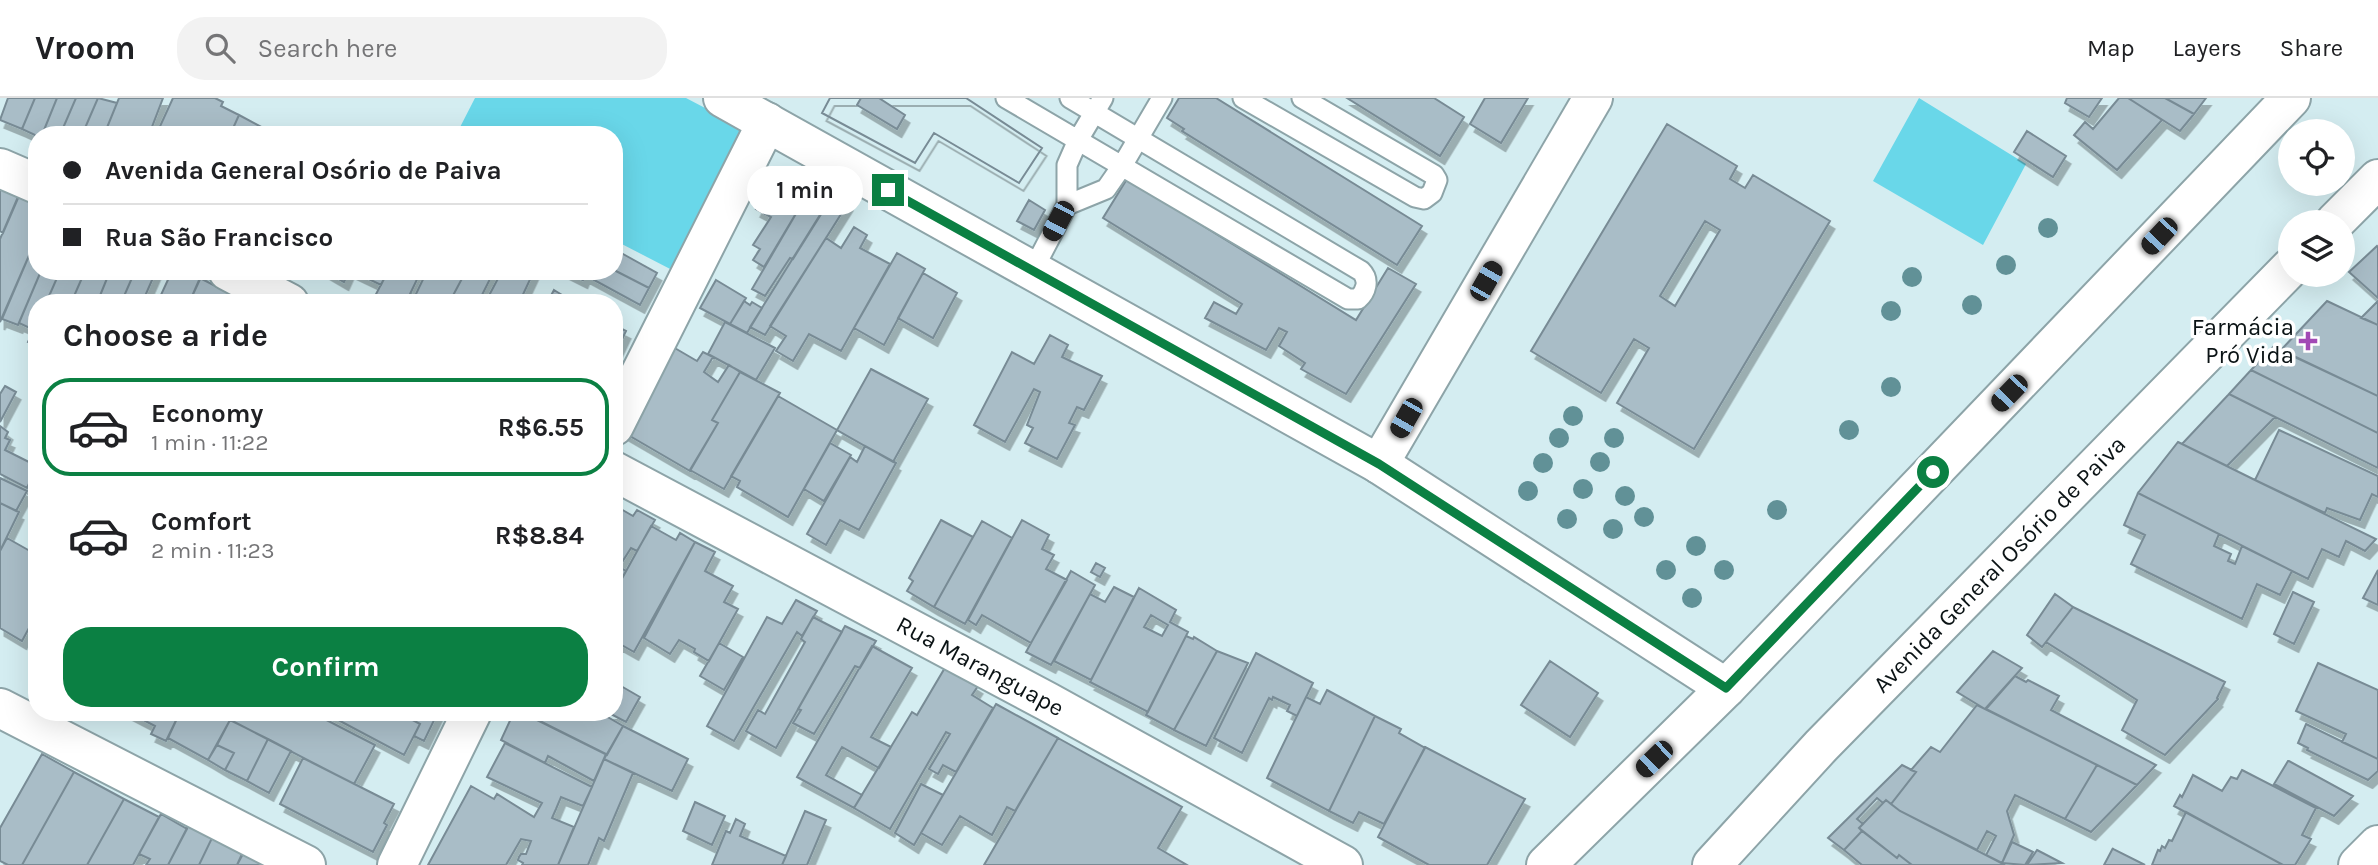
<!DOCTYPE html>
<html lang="en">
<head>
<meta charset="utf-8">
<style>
	:root { --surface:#fff; --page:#f2f2f2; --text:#202124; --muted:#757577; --line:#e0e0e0; --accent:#0b8043 }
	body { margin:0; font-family:Karla,sans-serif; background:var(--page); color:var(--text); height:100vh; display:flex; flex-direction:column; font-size:26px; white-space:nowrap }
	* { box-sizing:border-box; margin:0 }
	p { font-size:23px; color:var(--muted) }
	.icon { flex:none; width:38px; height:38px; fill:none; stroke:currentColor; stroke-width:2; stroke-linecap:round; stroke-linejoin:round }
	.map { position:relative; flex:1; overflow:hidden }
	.drawer { position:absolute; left:28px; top:196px; width:595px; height:427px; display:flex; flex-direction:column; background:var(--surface); border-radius:28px; box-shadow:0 7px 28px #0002 }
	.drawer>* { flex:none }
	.banner { position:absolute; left:28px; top:28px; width:595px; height:154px; border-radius:28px; box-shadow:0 7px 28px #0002; display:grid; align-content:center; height:154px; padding:0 35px; background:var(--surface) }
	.tools { position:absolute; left:2278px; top:21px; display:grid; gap:14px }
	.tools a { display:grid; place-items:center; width:77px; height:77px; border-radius:50%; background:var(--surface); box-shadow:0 7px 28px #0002; font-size:35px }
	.end { position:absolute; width:32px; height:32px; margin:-16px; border:9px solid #0b8043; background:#fff; box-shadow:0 0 0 4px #fff }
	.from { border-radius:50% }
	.bubble { position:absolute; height:49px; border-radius:24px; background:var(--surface); box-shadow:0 7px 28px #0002; font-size:23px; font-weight:700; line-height:49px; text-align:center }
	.car { position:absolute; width:21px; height:42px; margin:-21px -10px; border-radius:9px; box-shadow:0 0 5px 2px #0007; background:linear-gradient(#222 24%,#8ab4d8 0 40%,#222 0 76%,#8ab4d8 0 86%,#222 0) }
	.banner b { display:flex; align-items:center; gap:24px; height:66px; font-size:26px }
	.banner b+b { border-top:2px solid var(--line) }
	.banner i { width:18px; height:18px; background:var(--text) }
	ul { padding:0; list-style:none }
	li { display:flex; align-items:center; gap:21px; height:98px; margin:0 14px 10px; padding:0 21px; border:4px solid transparent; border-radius:28px }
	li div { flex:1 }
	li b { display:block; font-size:26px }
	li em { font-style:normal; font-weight:700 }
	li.current { border-color:var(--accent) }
	li>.icon { width:63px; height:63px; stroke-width:1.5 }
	h2 { padding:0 35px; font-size:32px; line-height:84px }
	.action { display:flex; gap:14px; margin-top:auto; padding:14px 35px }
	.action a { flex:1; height:80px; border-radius:28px; background:var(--accent); color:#fff; font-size:28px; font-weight:700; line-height:80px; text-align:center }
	header { display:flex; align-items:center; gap:42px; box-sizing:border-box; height:98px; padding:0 35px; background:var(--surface); border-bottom:2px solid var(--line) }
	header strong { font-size:33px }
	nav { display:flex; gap:38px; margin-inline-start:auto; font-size:24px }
	.search { width:490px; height:63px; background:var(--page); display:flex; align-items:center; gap:18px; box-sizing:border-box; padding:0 24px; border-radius:28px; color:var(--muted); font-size:26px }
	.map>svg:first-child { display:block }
	.green { fill:#69d7e9 }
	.building { fill:#a9bdc7; stroke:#788b95; stroke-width:2; fill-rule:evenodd; filter:url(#shadow) }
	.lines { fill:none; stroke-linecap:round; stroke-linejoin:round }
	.lane-casing { stroke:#8da4a8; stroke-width:23 }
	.street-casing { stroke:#8da4a8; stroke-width:42 }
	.primary-casing { stroke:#8da4a8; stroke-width:42 }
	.lane { stroke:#fff; stroke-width:19 }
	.street { stroke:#fff; stroke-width:38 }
	.primary { stroke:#fff; stroke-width:38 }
	.tree { fill:#619197 }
	.route { stroke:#0b8043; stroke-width:9 }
	.poi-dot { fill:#a249b5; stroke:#fff; stroke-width:2.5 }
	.labels { text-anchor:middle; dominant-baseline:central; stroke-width:7; stroke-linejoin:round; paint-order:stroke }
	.poi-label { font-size:24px; fill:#0b1315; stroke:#fff; text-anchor:end }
	.street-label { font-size:24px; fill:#0b1315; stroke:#fff }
</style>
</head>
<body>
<header>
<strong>Vroom</strong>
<div class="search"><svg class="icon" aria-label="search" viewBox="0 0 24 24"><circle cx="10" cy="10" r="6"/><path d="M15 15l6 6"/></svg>Search here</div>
<nav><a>Map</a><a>Layers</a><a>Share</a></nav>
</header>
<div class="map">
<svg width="2378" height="767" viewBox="0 0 2378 767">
	<defs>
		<filter id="shadow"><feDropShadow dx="4.5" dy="8" stdDeviation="0" flood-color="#0004"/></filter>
	</defs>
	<rect width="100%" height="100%" fill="#d4edf1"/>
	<path class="green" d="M475 0H686L747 32 676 174 614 142V37H456Z
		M1919 0 2026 66 1983 147 1873 83Z"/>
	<path class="building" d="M8 0H35L22 31 0 22Z
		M35 0H57L42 37 37 38 22 31Z
		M57 0H76L60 37H42Z
		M76 0H98L82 37H60Z
		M98 0 117 5 104 37H82Z
		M119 0H163L150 34 148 33 146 37H104Z
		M173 0H215L223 4 221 8 239 17 230 37H156Z
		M830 0H861L857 7 897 31 905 17 879 0H966L1042 50 1019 85 934 35 915 65 822 15Z
		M830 0H966L1042 50 1019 85 934 35 915 65 822 15Z
		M1179 0H1216L1422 128 1397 167 1182 33 1184 31 1167 20Z
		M1347 0H1434L1464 19 1440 58Z
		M1485 0H1528L1501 45 1470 26Z
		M2067 0H2102L2089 19 2065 5Z
		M2119 0H2128L2162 22 2117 72 2074 37 2085 24 2093 31Z
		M2128 0H2165L2194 16 2180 33Z
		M2165 0H2206L2194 16Z
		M239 17 269 33 267 37H230Z
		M1667 26 1737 68 1730 81 1745 90 1753 77 1830 123 1694 351 1617 305 1649 250 1634 241 1601 295 1531 253ZM1705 123 1720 132 1675 208 1660 198Z
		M2027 33 2066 58 2053 79 2014 54Z
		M1127 81 1356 222 1388 170 1416 186 1346 296 1301 271 1305 265 1279 248 1287 234 1279 230 1266 252 1205 220 1214 204 1236 216 1242 206 1103 120Z
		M770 84 804 102 764 169 753 162 760 151 753 147 771 119 756 111Z
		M0 89 19 98 3 135 0 133Z
		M20 94 37 101V139L0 224V141Z
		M833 96 848 105 765 237 750 229Z
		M804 102 823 113 793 161 790 160 765 198 752 191Z
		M1029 102 1045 112 1034 132 1017 123Z
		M854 129 867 137 860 150 890 166 841 253 809 236 793 263 776 253 786 238 770 228 826 140 841 150Z
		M37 139V173H41L18 227 2 221Z
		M2377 148 2378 149V200L2349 174Z
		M614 151 657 175 649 190 614 172Z
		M897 155 925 171 884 247 854 230Z
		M614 172 649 190 640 207 585 177 583 182 565 173Z
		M41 173H60L46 205H37V225L34 232 19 225Z
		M60 173H85L71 205H46Z
		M85 173H110L97 205H71Z
		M110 173H135L121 205H97Z
		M135 173H156L142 205H121Z
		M172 173 203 175 189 205H174L160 199Z
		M325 173H349L344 184Z
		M352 173H388L381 187Z
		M388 173H421L410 196 415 198 411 205H383L374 200Z
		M427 173H466L449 205H428L415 198Z
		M466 173H494L478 205H449Z
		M502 173H534L519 205H485Z
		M923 175 957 195 933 240 898 220Z
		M200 180 229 195 224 205H189Z
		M716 182 746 200 730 226 700 210Z
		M554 192 575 205H547Z
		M744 203 750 207 752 204 762 210 747 235 730 226Z
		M2327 203 2378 227V298L2281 252Z
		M2378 203V227L2361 220Z
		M725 224 775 250 756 282 708 256Z
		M37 225V248L28 244Z
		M614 227 626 233 616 254 621 257 614 270Z
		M1050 237 1068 247 1062 259 1102 278 1084 312 1077 309 1069 325 1075 327 1057 361 1025 345 1033 330 1027 327 1040 294 1034 291 1005 344 974 327 1012 254 1034 266Z
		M673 249 697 263 703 254 713 259 704 274 718 284 729 267 740 274 712 322 718 325 690 373 623 334Z
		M2273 249 2378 298V335L2251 272Z
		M871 271 928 301 893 364 837 332Z
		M2251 272 2378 335V370L2229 296Z
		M740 274 780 295 724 391 690 372 718 325 712 322Z
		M5 288 16 294 0 324V296Z
		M2229 296 2275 319 2227 368 2182 346Z
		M778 298 837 332 788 419 737 389 740 383 731 378Z
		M0 328 8 334 5 340 10 342 5 352 37 368 27 390 0 376Z
		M2279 332 2378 378V399L2372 396 2360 422 2327 410 2325 415 2255 382Z
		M2178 344 2259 384 2376 441 2365 453 2346 443 2339 459 2322 451 2308 481 2292 473 2138 395Z
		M830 345 851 357 824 403 804 391Z
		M865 348 896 365 859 432 840 422 826 447 807 436 850 359 857 364Z
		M0 380 27 393 16 413 0 405Z
		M2138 395 2219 436 2214 448 2231 456 2228 463 2235 466 2242 448 2292 473 2280 497 2257 486 2242 521 2131 466 2145 437 2124 427Z
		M0 405 19 414 0 453Z
		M614 407 633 418 637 412 655 422 637 453 631 450 619 469 626 473 614 495Z
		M941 422 973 439 934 509 907 493 913 483 909 480Z
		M1022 422 1049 437 1042 451 1054 457 1046 471 1067 482 1031 545 982 517 976 527 968 522Z
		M982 423 1012 440 965 526 934 509Z
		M651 428 676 442 680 435 695 444 634 554 618 545 614 549V495Z
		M7 440 37 457V515L22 543 0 530V453Z
		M695 444 715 454 705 473 733 488 724 504 738 511 709 563 694 554 695 551 679 542 670 556 644 540Z
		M1096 465 1105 470 1100 479 1091 474Z
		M2378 472V507L2363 500Z
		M1071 473 1095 487 1051 567 1026 554Z
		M1114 489 1134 499 1091 582 1054 563 1090 496 1105 504Z
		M1139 490 1176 512 1170 524 1188 534 1148 614 1090 584ZM1151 517 1168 527 1162 538 1144 529Z
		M2293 494 2314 504 2294 546 2274 536Z
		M2055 496 2073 509 2042 549 2027 537Z
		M796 502 817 513 802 538 797 534 734 643 707 628 767 519 782 526Z
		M2073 509 2225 584 2217 600 2218 601 2165 657 2122 632 2137 602 2046 544Z
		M813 519 842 534 776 650 746 633 758 612 765 616 805 544 801 541Z
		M845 528 876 543 860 570 855 568 814 636 793 625 801 612 798 611Z
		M1186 538 1193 541 1194 539 1217 553 1174 632 1146 617Z
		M719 545 743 559 724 592 700 578Z
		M872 548 912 570 871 639 891 649 879 670 842 649 826 677 862 697 854 710 797 679Z
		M1217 553 1248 565 1206 648 1174 632Z
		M1993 553 2022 570 1985 611 1957 594Z
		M1256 555 1313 585 1297 618 1287 613 1290 607 1273 599 1272 602 1269 600 1242 655 1214 640Z
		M1550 563 1598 595 1570 639 1521 607Z
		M2318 565 2378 592V661L2342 644 2346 636 2296 613Z
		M946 568 978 588 972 597 993 610 956 674 943 667 938 676 929 671 950 636 946 634 890 731 854 710 912 614 917 617Z
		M2015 578 2026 584 2028 582 2059 598 2051 612 2156 667 2137 687 1986 611Z
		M614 584 640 599 626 624 607 614H614Z
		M1327 592 1375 618 1329 713 1267 680 1306 599 1320 606Z
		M996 606 1058 640 1015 713 1007 709 992 737 960 718 942 747 921 735Z
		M1977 607 2097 667 2065 721 2015 697 2007 713 2014 737 2002 765 1986 757 1996 738 1987 733 1977 752 1900 713 1891 706 1916 674 1911 672 1931 649 1940 654Z
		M128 614H180L166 643 151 636 155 628Z
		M180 614H215L230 622 208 662 168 640Z
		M215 614H311L375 647 354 686Z
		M398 614 420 626 404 657 325 615Z
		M408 614H438L424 643 414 638 420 626 406 618Z
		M514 614H522L606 656 594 683 548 658 545 665 501 642Z
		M529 614H599L623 628 607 657 527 617Z
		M1375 618 1401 631 1399 635 1425 650 1384 726 1359 714 1353 725 1329 713Z
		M230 622 268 641 247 683 225 672 234 655 217 647Z
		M2306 626 2378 661V673L2368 682 2307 652 2308 650 2298 645Z
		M623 628 688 661 672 693 604 661Z
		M1058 640 1182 709 1158 750 1187 767H984Z
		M268 641 291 653 269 695 247 683Z
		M505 645 592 689 583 708 561 699 556 711 552 720 574 729 558 767H522L523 765 518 762 519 759 521 756H526L531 743 521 741 506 767H428L471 688 494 701 497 696 534 719 542 705 487 679Z
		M217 647 234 655 225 672 208 662Z
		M1425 649 1525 701 1487 767H1429L1378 739Z
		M42 656 74 674 22 767H8L0 763V730Z
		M303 660 394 706 384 725 387 727 373 754 280 706Z
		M604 661 633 675 604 743 599 740 588 767H558Z
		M2288 663H2289L2353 698 2334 718 2274 686Z
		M1902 667 1916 674 1891 706 1886 702 1883 705 1877 700 1857 721 1863 726 1859 730 1862 733 1844 752 1828 740Z
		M2097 667 2137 687 2091 734 2065 721Z
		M2242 672 2316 710 2302 737 2311 741 2295 767H2283L2174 708 2180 697 2182 699 2193 677 2222 693 2231 679 2237 681Z
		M74 674 124 701 87 767H22Z
		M921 686 943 697 914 747 895 735Z
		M124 701 159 719 133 767H87Z
		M1886 702 1900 713 2005 767H1912L1899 757 1897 760 1859 730Z
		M695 704 725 718 712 747 683 733Z
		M805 713 826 722 807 767H782Z
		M2186 714 2237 742 2283 767H2152L2158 752 2160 753 2162 748 2165 750 2169 742 2172 743Z
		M161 716 187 731 168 767H146L150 761 139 756Z
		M736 721 745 726 740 738 786 758 782 767H712L726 733 730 735Z
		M188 728 212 740 199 767H168Z
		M1862 733 1897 760 1899 757 1912 767H1862L1844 752Z
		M212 740 242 756 237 767H199Z
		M2012 744 2033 754 2025 767 2002 765Z
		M2113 750V751L2145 767H2104Z
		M2037 752 2062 765 2027 767Z
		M244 754 268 767H237Z"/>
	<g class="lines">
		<defs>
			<path id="lane" d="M1006 0 1348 201H1358C1366 194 1370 182 1361 173L1070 0
				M1243 0 1415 99 1424 101 1432 95 1437 82 1434 77 1302 0
				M1067 107V67L1078 42 1103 0
				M1033 172 1067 107 1106 91 1122 68 1162 0"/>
			<g id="street">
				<path d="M723 0 1379 366 1726 590"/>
				<path d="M0 70 37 86"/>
				<path d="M228 173 289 205"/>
				<path d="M614 328 767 24"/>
				<path d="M1379 366 1593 0"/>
				<path id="s1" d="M614 373 1048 604 1343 767"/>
				<path d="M0 610 306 767"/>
				<path d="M397 767 472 614"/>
				<path d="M2358 767 2378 747"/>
			</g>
			<g id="primary">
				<path d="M2335 124 2378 81"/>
				<path d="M1546 767 1726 590 2291 0"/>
				<path id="s2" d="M1712 767 1821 648 2291 169"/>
			</g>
		</defs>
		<use href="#lane" class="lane-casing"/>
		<use href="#street" class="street-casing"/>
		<use href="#primary" class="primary-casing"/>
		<use href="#lane" class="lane"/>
		<use href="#street" class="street"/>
		<use href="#primary" class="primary"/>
	</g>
	<g class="tree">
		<circle cx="2048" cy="130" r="10"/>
		<circle cx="2006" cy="167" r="10"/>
		<circle cx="1912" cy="179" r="10"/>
		<circle cx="1972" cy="207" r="10"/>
		<circle cx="1891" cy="213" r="10"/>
		<circle cx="1891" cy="289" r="10"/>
		<circle cx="1573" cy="318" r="10"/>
		<circle cx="1849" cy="332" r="10"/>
		<circle cx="1559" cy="340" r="10"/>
		<circle cx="1614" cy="340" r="10"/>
		<circle cx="1600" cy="364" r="10"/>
		<circle cx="1543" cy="365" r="10"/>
		<circle cx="1583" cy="391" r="10"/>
		<circle cx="1528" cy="393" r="10"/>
		<circle cx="1625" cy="398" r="10"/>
		<circle cx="1777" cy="412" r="10"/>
		<circle cx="1644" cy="419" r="10"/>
		<circle cx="1567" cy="421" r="10"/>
		<circle cx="1613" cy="431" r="10"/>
		<circle cx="1696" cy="448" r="10"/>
		<circle cx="1666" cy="472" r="10"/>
		<circle cx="1724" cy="472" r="10"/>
		<circle cx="1692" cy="500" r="10"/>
	</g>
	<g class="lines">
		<path class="route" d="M888 92 1379 366 1726 590 1933 374"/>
	</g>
	<path class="poi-dot" d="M2304.5 232.5h7v7h7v7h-7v7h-7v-7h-7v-7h7z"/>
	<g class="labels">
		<g class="poi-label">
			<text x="2294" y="229">Farmácia<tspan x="2294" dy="28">Pró Vida</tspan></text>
		</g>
		<g class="street-label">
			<text stroke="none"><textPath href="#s2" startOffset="416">Avenida General Osório de Paiva</textPath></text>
			<text stroke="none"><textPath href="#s1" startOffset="415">Rua Maranguape</textPath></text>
		</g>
	</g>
</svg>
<div class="tools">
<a><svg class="icon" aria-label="locate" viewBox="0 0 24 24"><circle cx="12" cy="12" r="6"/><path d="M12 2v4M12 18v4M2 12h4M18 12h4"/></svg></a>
<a><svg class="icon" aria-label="layers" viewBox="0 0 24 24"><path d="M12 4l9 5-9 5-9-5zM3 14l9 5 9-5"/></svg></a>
</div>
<i class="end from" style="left:1933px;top:374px"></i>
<i class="end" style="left:888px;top:92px"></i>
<div class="bubble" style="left:747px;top:68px;width:116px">1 min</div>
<i class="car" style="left:1058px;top:123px;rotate:208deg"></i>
<i class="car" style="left:2159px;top:138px;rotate:223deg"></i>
<i class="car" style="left:1486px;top:183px;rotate:30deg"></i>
<i class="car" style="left:2009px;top:295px;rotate:224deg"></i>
<i class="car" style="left:1406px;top:320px;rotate:210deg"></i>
<i class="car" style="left:1654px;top:661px;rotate:226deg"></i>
<div class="banner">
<b><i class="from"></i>Avenida General Osório de Paiva</b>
<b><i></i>Rua São Francisco</b>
</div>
<section class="drawer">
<h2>Choose a ride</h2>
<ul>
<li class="current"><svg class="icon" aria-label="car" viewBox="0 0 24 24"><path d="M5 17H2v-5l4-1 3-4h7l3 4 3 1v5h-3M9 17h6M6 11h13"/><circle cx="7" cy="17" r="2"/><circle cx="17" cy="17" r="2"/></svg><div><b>Economy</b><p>1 min · 11:22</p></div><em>R$6.55</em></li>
<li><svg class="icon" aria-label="car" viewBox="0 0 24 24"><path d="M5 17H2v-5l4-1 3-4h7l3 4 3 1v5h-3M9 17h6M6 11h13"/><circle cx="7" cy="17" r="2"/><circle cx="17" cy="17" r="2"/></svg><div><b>Comfort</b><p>2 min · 11:23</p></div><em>R$8.84</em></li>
</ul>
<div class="action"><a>Confirm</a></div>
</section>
</div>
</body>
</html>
